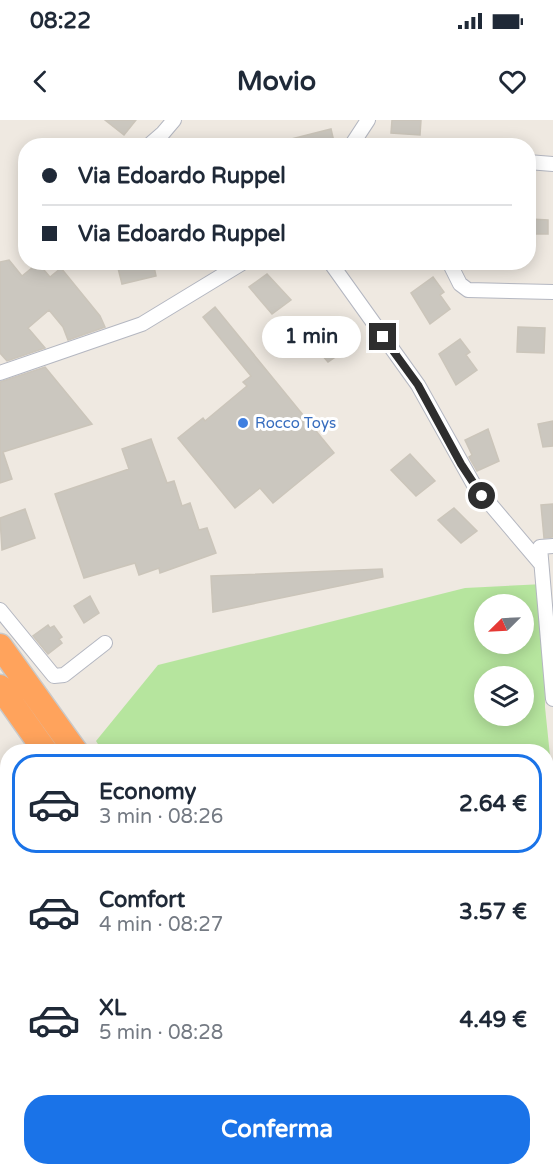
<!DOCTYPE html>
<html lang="it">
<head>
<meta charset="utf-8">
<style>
	:root { --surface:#fff; --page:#f2f2f3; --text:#1f2937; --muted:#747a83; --line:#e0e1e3; --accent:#1a73e8 }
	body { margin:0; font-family:"Varela Round",sans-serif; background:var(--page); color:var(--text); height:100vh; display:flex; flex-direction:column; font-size:22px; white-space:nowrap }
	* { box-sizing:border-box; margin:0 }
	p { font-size:20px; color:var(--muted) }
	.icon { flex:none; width:33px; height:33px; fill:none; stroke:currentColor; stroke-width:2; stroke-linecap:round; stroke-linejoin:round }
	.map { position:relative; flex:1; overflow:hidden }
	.drawer { position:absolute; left:0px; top:624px; width:554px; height:432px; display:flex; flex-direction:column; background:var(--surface); border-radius:24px 24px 0 0; box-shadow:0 3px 15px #0003 }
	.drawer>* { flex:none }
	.hud { position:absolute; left:18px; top:18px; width:518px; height:132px; border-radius:24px; box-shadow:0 3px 15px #0003; display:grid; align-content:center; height:132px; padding:0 24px; background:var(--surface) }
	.needle { width:39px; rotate:246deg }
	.fabs { position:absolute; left:474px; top:474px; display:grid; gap:12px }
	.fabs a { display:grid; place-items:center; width:60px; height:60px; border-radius:50%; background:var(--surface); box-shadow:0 3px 15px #0003; font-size:30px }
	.end { position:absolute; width:27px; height:27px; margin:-14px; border:8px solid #2e2e2e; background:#fff; box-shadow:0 0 0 3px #fff }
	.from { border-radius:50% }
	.bubble { position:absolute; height:42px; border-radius:21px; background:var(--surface); box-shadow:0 3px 15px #0003; font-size:20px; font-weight:700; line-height:42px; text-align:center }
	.hud b { display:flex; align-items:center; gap:21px; height:57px; font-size:22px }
	.hud b+b { border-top:2px solid var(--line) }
	.hud i { width:15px; height:15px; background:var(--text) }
	ul { padding:10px 0 0; list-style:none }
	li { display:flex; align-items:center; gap:18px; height:99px; margin:0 12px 9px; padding:0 12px; border:3px solid transparent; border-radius:24px }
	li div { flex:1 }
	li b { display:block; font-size:22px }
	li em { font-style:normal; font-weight:700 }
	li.on { border-color:var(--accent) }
	li>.icon { width:54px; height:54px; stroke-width:1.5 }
	.action { display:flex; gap:12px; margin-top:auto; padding:12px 24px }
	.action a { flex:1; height:69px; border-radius:24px; background:var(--accent); color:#fff; font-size:24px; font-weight:700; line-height:69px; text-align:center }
	.status { display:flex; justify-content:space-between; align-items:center; height:42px; padding:0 30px; background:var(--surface); direction:ltr }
	.status svg { height:16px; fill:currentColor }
	header { display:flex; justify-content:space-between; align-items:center; height:78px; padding:0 24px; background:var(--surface); font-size:27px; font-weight:700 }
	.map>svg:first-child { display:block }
	.industrial { fill:#e3e1e8 }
	.green { fill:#b6e59e; fill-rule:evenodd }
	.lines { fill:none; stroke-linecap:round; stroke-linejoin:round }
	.stream { stroke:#75cff0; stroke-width:3 }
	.building { fill:#cbc7bf; stroke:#cbc5ba; stroke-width:1.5 }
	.street-casing { stroke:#b4b7c1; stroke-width:16 }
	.highway-casing { stroke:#c9c9c9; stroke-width:27 }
	.street { stroke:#fff; stroke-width:14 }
	.highway { stroke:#ffa35c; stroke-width:24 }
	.route { stroke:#2e2e2e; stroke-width:8 }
	.shop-dot { fill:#3f7fe0; stroke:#fff; stroke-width:2 }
	.labels { text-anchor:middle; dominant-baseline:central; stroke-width:6; stroke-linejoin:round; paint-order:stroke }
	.shop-label { font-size:15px; fill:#366cbe; stroke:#fff; text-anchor:start }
</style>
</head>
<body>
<div class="status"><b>08:22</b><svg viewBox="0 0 49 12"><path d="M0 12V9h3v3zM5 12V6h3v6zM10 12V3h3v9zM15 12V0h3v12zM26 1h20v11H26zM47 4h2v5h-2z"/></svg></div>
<header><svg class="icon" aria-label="back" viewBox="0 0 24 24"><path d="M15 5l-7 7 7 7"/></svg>Movio<svg class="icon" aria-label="heart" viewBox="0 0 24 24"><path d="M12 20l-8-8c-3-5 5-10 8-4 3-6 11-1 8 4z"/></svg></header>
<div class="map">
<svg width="553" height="1056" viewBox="0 0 553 1056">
	<rect width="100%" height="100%" fill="#efe9e1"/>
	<path class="industrial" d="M258 1048 263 1056H79L75 1049Z"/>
	<path class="green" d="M544 464 545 587 553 665V1056H360L355 1049 546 1048V632H103L96 621 158 545 465 468ZM484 484H524V524H484ZM484 556H524V596H484Z"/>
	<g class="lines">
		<path class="stream" d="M0 967 8 969
			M61 1048 64 1056"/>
	</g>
	<path class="building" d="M105 0H136L124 15Z
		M392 0H421L420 15 391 13Z
		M331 9 335 26H283V21Z
		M530 99 548 100V114H529Z
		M9 140 22 156 38 143 50 157 61 148 100 196 105 207 68 220 63 207 49 190 28 208 45 228 7 241 0 233V142Z
		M124 142H153L156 156 122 164 117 144Z
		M267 154 291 180 272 194 249 167Z
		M433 157 444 172 440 175 450 189 430 204 411 173Z
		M215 187 334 333 273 383 260 368 235 388 178 318 203 298 205 301 247 266 243 262 251 256 203 197Z
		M324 203 347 229 328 242 305 216Z
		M518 207 545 208 544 233 517 232Z
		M460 219 470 232 466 235 477 250 456 265 439 234Z
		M45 247 92 304 3 332 12 359 0 363V262Z
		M553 301V326L543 327 538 304Z
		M488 309 499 341 477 351 469 337 472 335 465 320Z
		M151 319 167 363 174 361 182 386 190 383 199 410 207 408 216 433 160 453 159 448 139 455 135 443 84 458 55 374 129 349 122 329Z
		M410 334 435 361 416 376 391 350Z
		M553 384V417L544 418 541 385Z
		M454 388 477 411 461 423 438 400Z
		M25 389 35 418 2 430 0 398Z
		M382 449 383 457 213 492 211 456Z
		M90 476 99 493 84 503 74 486Z
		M48 505 50 508 54 506 62 517 59 519 62 523 48 534 33 516Z"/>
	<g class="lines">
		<defs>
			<path id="street" d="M148 26 163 13 174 0
				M351 26 368 0
				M528 42 553 44
				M330 142 418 265 474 365 541 444
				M449 142 460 164 468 170 553 172
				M0 253 142 204 244 142
				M553 426 540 427 553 579
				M0 490 54 556 64 555 105 523"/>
			<path id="highway" d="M0 526 76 632
				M0 567 46 632
				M302 1048 307 1056
				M331 1048 335 1056"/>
		</defs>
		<use href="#street" class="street-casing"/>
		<use href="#highway" class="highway-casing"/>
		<use href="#street" class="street"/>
		<use href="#highway" class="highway"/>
	</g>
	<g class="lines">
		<path class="route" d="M383 217 418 265 461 344 482 376"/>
	</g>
	<circle class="shop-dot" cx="243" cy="303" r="6"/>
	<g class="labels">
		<g class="shop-label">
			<text x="255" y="303">Rocco Toys</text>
		</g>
	</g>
</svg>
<div class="fabs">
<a><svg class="needle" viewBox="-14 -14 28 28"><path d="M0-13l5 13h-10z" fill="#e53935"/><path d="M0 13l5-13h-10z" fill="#747a83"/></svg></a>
<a><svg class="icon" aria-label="layers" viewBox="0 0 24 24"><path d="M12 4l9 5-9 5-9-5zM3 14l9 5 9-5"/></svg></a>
</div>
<i class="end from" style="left:482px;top:376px"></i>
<i class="end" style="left:383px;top:217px"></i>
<div class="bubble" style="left:262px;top:196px;width:99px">1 min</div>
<div class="hud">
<b><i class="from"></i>Via Edoardo Ruppel</b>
<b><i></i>Via Edoardo Ruppel</b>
</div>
<section class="drawer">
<ul>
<li class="on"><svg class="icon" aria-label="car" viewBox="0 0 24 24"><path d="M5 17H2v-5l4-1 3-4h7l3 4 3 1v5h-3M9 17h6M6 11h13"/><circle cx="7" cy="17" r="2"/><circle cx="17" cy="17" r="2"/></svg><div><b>Economy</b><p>3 min · 08:26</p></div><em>2.64 €</em></li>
<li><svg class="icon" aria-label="car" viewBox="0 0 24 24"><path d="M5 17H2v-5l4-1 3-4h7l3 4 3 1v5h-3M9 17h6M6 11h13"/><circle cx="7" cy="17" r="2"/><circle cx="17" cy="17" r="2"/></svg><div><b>Comfort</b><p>4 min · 08:27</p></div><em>3.57 €</em></li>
<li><svg class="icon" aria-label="car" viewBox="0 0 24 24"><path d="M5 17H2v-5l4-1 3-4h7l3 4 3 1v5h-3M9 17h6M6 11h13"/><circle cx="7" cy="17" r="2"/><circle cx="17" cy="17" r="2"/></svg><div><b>XL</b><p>5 min · 08:28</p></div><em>4.49 €</em></li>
</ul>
<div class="action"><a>Conferma</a></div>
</section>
</div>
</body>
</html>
